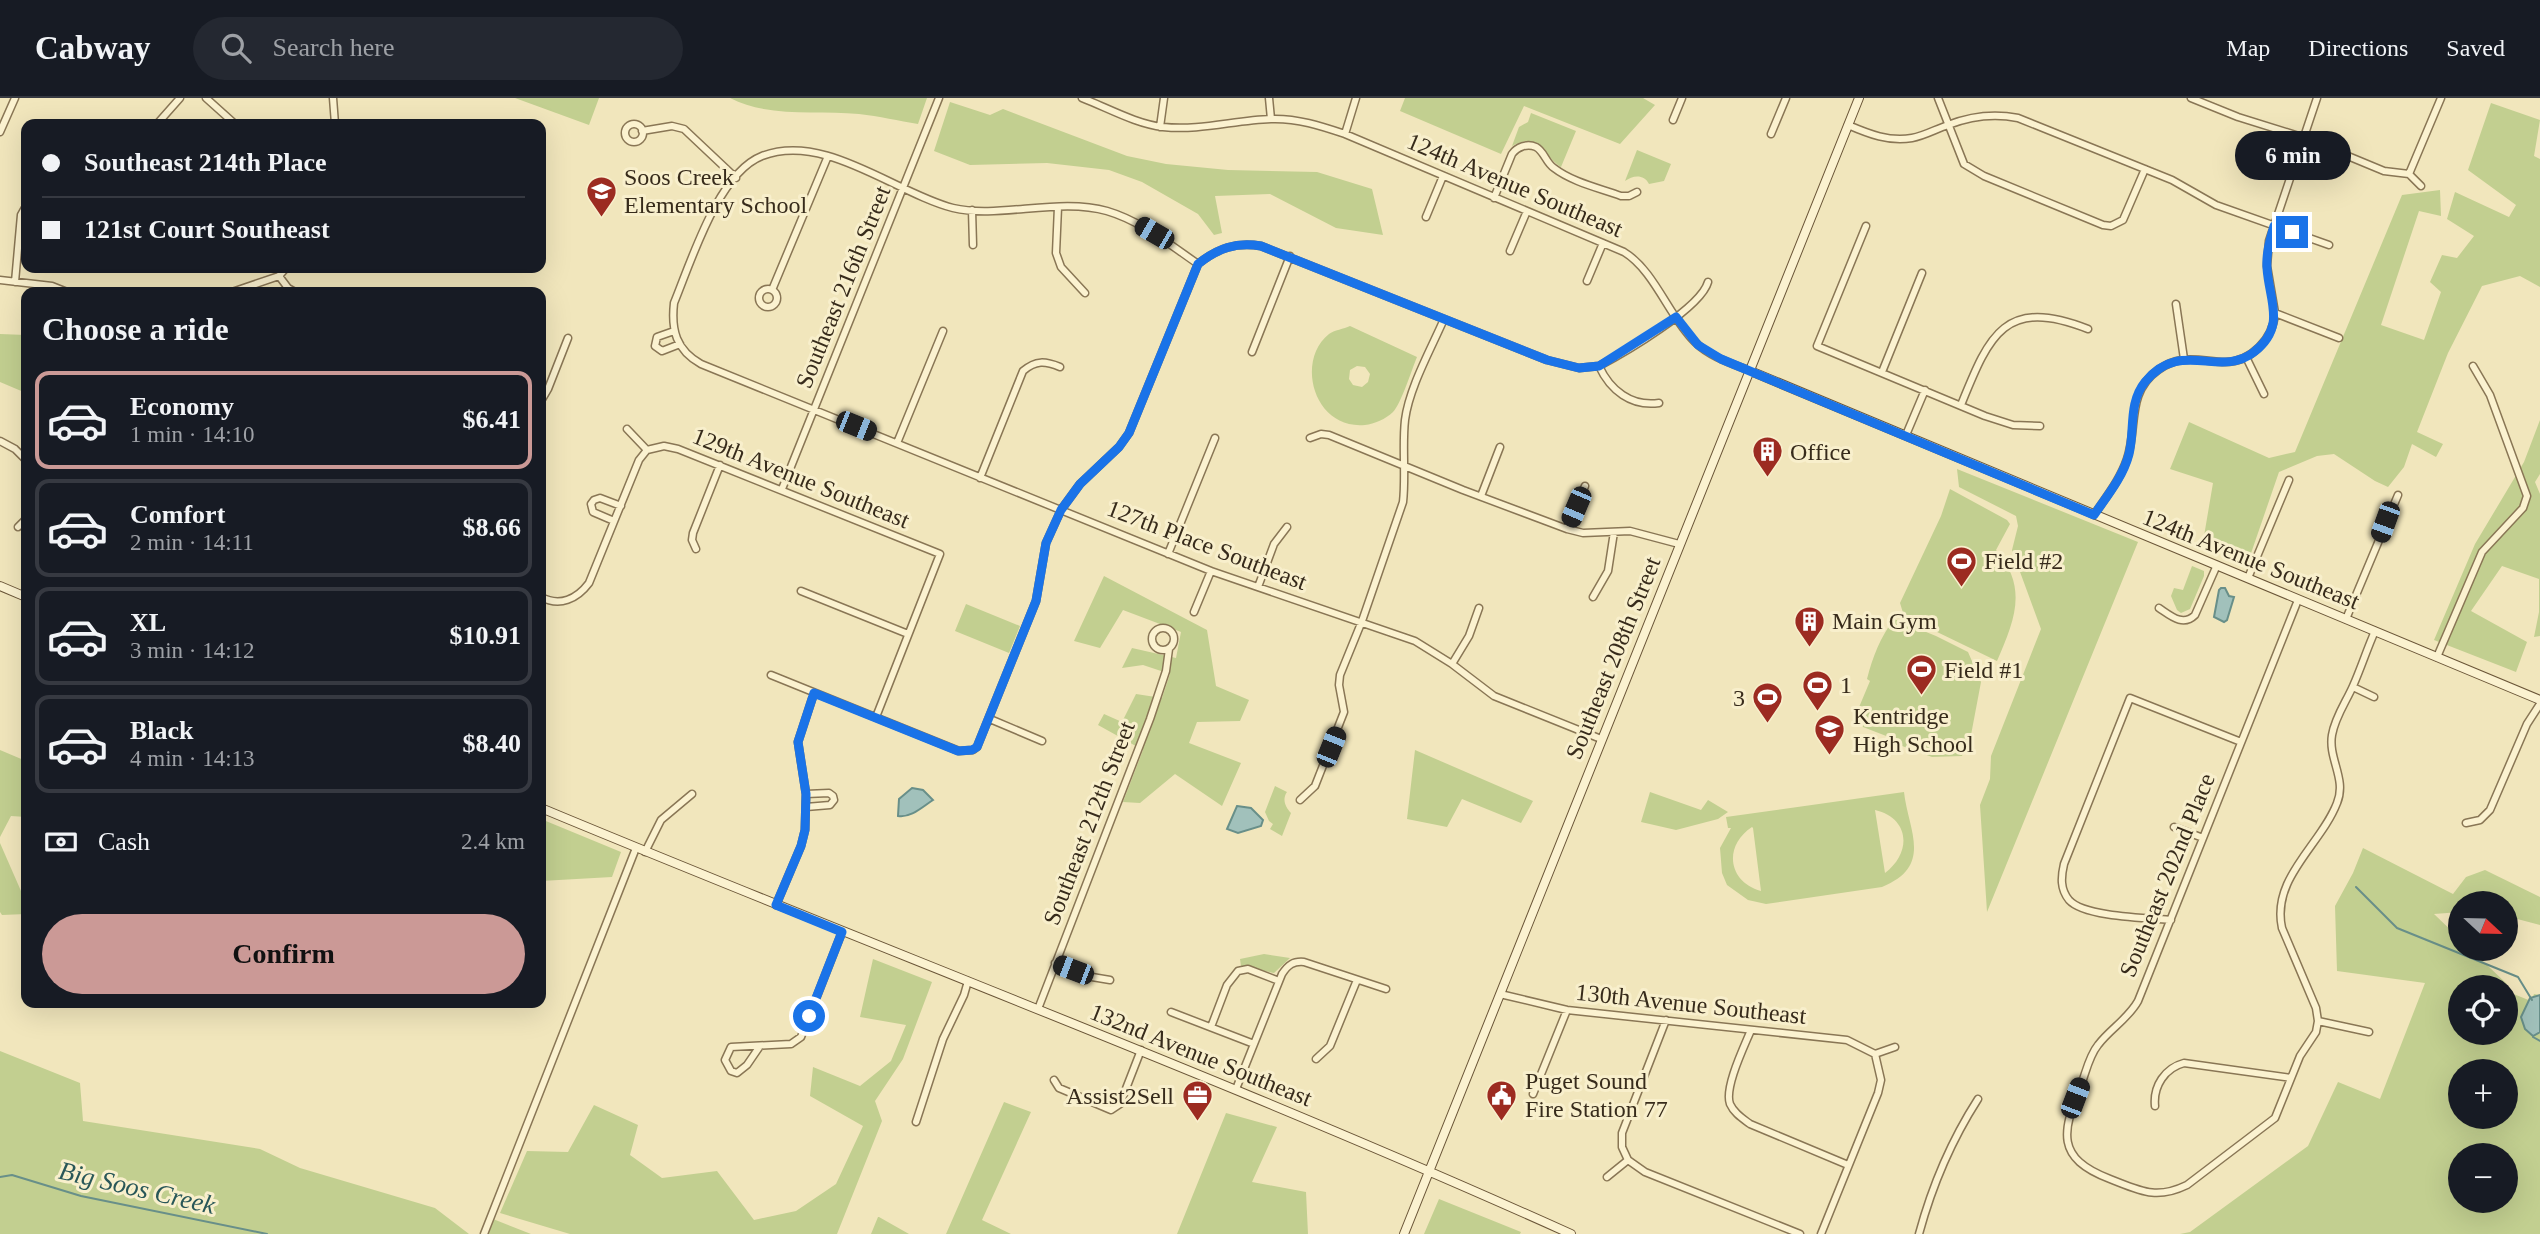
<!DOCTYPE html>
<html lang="en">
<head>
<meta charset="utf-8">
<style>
	:root { --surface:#171b24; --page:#242831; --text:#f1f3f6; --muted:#9ea1a6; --line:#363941; --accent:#cb9996 }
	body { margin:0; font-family:"Times New Roman",serif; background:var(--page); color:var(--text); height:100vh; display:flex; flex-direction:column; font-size:26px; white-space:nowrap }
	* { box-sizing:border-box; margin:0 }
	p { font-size:23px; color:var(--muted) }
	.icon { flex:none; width:38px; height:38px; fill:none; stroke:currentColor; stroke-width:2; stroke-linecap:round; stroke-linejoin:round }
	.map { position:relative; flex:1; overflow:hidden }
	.sheet { position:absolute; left:21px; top:189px; width:525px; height:721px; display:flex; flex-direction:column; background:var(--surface); border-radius:14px; box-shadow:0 7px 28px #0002 }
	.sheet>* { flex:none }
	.top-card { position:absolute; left:21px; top:21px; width:525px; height:154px; border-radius:14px; box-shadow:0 7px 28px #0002; display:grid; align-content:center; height:154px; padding:0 21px; background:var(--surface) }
	.needle { width:46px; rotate:112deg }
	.tools { position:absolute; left:2448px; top:793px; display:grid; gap:14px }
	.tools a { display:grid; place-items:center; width:70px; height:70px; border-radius:50%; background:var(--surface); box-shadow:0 7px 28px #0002; font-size:35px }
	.end { position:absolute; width:32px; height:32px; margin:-16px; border:9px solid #1a73e8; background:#fff; box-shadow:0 0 0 4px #fff }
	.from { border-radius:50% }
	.bubble { position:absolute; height:49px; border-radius:24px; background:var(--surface); box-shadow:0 7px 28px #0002; font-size:23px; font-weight:800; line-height:49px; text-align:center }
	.car { position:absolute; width:21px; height:42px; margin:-21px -10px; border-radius:9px; box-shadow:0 0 5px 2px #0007; background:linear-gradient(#222 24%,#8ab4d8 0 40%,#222 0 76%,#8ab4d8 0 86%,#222 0) }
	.top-card b { display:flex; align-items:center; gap:24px; height:66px; font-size:26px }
	.top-card b+b { border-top:2px solid var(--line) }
	.top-card i { width:18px; height:18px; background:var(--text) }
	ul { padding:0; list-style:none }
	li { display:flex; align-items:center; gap:21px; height:98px; margin:0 14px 10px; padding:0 7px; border:4px solid var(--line); border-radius:14px }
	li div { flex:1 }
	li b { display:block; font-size:26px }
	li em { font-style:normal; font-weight:800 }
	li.active { border-color:var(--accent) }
	li>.icon { width:63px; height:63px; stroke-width:1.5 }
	h2 { padding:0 21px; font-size:32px; line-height:84px }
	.pay { display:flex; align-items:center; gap:18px; height:77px; padding:0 21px; font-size:26px }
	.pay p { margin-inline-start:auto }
	.action { display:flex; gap:14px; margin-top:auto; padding:14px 21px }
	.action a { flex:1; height:80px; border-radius:42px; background:var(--accent); color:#111; font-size:28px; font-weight:800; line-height:80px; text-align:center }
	header { display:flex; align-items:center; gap:42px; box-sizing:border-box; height:98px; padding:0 35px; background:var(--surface); border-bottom:2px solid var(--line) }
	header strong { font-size:33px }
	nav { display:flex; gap:38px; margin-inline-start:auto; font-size:24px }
	.search { width:490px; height:63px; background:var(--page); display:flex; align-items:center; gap:18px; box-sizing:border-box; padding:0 24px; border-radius:38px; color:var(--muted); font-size:26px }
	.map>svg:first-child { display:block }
	.green { fill:#c2cf90; fill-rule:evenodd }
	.water { fill:#a1c1bb; stroke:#688f89; stroke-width:2 }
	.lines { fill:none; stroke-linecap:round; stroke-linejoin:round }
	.stream { stroke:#688f89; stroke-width:2 }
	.street-casing { stroke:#897655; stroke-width:9 }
	.secondary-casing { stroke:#6b5638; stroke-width:10 }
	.street { stroke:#fbf2d0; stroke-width:6 }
	.secondary { stroke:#fbf2d0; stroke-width:8 }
	.route { stroke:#1a73e8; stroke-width:9 }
	.labels { text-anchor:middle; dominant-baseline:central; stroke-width:6; stroke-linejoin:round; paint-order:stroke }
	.poi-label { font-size:24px; fill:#372b1b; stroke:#f8efcc; text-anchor:start }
	.street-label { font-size:24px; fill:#372b1b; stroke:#f8efcc }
	.water-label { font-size:26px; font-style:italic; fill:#295758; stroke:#f8efcc }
</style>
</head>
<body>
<header>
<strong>Cabway</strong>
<div class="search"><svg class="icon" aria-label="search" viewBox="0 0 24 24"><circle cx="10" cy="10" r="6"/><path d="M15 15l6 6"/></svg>Search here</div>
<nav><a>Map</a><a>Directions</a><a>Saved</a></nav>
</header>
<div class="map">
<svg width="2540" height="1136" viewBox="0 0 2540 1136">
	<rect width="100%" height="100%" fill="#f1e6bc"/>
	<path class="green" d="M515 0H599L589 27Z
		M730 0H927L918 26C899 23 879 18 859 16 817 12 768 20 730 0Z
		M1405 0H1643L1655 7 1620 46 1524 8 1501 56 1400 13Z
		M950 4 990 17 1003 11 1127 58 1166 66 1228 72 1317 74 1372 91 1383 137 1336 130 1270 96 1215 98 1222 135 1214 137 1198 116 1142 84 1109 72 1047 65 970 67 934 53Z
		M2491 5 2540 22 2534 58 2540 61V189L2520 178 2482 188 2448 255 2417 334 2443 346 2436 359 2412 346 2404 369 2388 389 2375 383 2334 356 2317 358 2279 374 2248 464 2203 444 2213 385 2170 371 2189 324 2269 360 2295 354 2402 97 2440 92 2441 118 2419 113 2381 227 2424 242 2441 194 2430 184 2442 157 2457 160 2474 138 2447 121 2455 94 2509 119 2516 107 2468 72Z
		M1531 15 1576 33 1561 69C1542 57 1541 33 1512 48L1519 29 1528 24Z
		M1637 52 1671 66 1664 83 1649 86C1644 76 1633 77 1625 83Z
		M1350 228 1417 259C1412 271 1401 306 1393 314 1386 321 1374 326 1365 327 1314 332 1295 263 1329 236 1334 232 1344 231 1350 228ZM1357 268 1365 269 1370 276 1368 284 1362 289 1353 287 1349 281 1350 272Z
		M0 236 26 237V295L0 284Z
		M2540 322V376L2535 384 2540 396V538L2534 539 2539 514V481L2502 468 2471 513 2527 544 2516 574 2434 542 2475 446 2524 364Z
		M1957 371 2138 444 1987 814 1980 707 1990 681 1991 658 2041 531 2012 452 2018 428 2016 418 1959 389Z
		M1950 391 2007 422 2010 426 1996 452C2029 490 2014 523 1997 563L1904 518 1900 505 1941 418Z
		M2192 468 2204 473V478L2190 511 2181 515 2177 512 2171 498 2174 490 2183 492Z
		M1104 478 1207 532 1216 588 1249 602 1240 623 1197 624 1189 645 1241 665 1222 708 1175 676 1140 705 1123 704 1143 652 1098 627 1104 616 1122 624 1136 596 1162 600 1170 576 1143 567 1122 570 1132 550 1176 560 1181 534 1123 512 1100 550 1074 543Z
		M966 506 1020 528 1009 555 955 533Z
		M1894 521 1936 538 1968 554 1981 584 1971 637 1962 658 1932 659 1894 645V641L1863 629 1857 614 1870 583 1867 581C1873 558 1880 540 1894 521Z
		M0 652 26 663V719L11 718 0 739Z
		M1415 652 1533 703 1521 725 1462 701 1447 729 1407 721Z
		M1275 688 1287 694C1282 701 1285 709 1291 715L1282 738 1270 731 1273 726 1269 723 1265 714Z
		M1650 694 1701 712 1708 702 1728 714 1718 721 1676 732 1641 724Z
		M1904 694C1908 732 1934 768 1882 789L1766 806 1748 802 1727 787 1722 775 1720 750 1731 730H1728L1726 719ZM1875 712C1910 720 1912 755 1885 775ZM1752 729 1753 730 1761 793C1728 784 1723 748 1752 729Z
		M541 721 621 754 612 779 541 783Z
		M0 745 21 793H26V816L2 817 0 814Z
		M2363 750 2453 796 2466 779 2485 772 2540 799V827L2506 818V805H2460V814L2434 816 2460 841V850L2470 851 2507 886 2492 887 2495 889H2460V934H2506V893L2531 903 2534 896 2540 897V1136H2180L2190 1134 2308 1048 2338 984 2380 1001 2425 885 2337 873 2335 808 2353 775ZM2460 973H2506V1018H2460ZM2460 1057H2506V1102H2460Z
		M1264 856 1290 860 1274 875 1241 868 1240 861Z
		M873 861 932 884 903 961 875 1003 882 1023 837 1136H570L500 1115 527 1053 568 1054 594 1007 638 1027 630 1057 662 1080 717 1073 754 1122 796 1113 836 1086 863 1028 810 998 813 969 860 988 891 963 906 927 860 919Z
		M0 953 80 985 83 1023 260 1051 300 1070 435 1110 469 1136H0Z
		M1004 1004 1031 1014 982 1122 1011 1136H946Z
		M1226 1015 1277 1029 1252 1084 1306 1094 1308 1136H1177Z
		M1439 1101 1521 1134 1520 1136H1424Z
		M878 1119H879L909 1136H871Z
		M493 1121 531 1136H487Z"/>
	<path class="water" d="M2221 490H2225L2229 498 2234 499 2227 522 2224 524 2214 519 2219 492Z
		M912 690 923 692 933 702C922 709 911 720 898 718L899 701Z
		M1237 708 1251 710 1263 722 1261 728 1238 735 1227 731Z
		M2540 897V934L2533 938 2525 931 2521 919 2530 900Z"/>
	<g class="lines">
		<path class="stream" d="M2356 789 2397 830 2518 879 2532 902
			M2533 939 2540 943
			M0 1079 12 1077 81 1098 267 1136"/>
		<defs>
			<path id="street" d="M206 0 235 26
				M333 0 335 26
				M1082 0C1108 10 1136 26 1163 29 1200 33 1235 22 1271 21 1297 20 1321 28 1345 36L1624 154C1655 173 1669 219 1695 244 1709 258 1730 265 1748 272
				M1269 0 1271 21
				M1938 0 1964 66 1984 78 2103 127 2111 128 2123 122 2145 71
				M2191 0 2238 19 2302 39 2384 73 2409 76 2421 88
				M1673 22 1682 0
				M157 26 180 0
				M625 35a9 9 0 1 1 18 0a9 9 0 1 1-18 0Z
				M1848 27C1869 36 1889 44 1912 40 1924 38 1936 31 1948 27 1971 18 1993 15 2018 20L2172 82 2216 107 2329 147
				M1160 29 1164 0
				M642 33 672 28 684 31 736 80
				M0 34 15 0
				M1345 36 1356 0
				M1771 36 1786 0
				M2409 76 2441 0
				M1494 100 1512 56C1517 49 1527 45 1536 49 1544 53 1546 65 1554 70 1572 84 1599 90 1621 98H1629L1637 94
				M1058 109 1056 155 1061 169 1085 195
				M972 112 973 147
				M1426 119 1443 78
				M1866 128 1817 248 1985 318 2013 327 2040 328
				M1510 153 1527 113
				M279 178 288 190 295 194
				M0 182 52 188 67 194
				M1587 183 1603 145
				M15 184 21 117 26 108
				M759 200a9 9 0 1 1 18 0a9 9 0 1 1-18 0Z
				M772 192 828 58
				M232 194 279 178 286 170
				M2176 206 2184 261
				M2275 215 2339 240
				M674 233 657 239 655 248 662 253 680 246
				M1252 254 1290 158
				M2246 259 2264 296
				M1599 268C1624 255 1701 210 1708 184
				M1882 274 1922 175
				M541 303 548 291 568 240
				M1961 307C1989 238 2004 198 2088 231
				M627 331 647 352
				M1906 337 1925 292
				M1310 340 1321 336 1329 337 1463 392 1567 431 1583 435 1630 433 1679 446
				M0 343 15 351 26 362
				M897 345 943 233
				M647 352 664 348 678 351 940 456 876 619
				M980 380 1023 273C1036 262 1045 263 1060 269
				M782 391 939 0
				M1481 398 1500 349
				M2094 417C2106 399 2120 382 2127 361 2138 329 2126 295 2158 272 2165 267 2173 263 2182 262 2197 260 2211 264 2225 264 2251 264 2273 241 2275 215L2267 168 2269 143 2317 0
				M614 423 593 414 591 406 594 402 600 400 621 408
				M18 429 26 421
				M1567 431 1585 388
				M696 451 692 442 693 435 720 367
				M1168 456 1215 340
				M2248 480 2289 382
				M1258 489 1274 446 1287 429
				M801 493 908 536
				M541 499C560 509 577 501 589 485L639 362 647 352
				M1593 499 1608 473 1614 434
				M2298 502 2138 903C2128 921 2110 931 2098 947 2089 958 2086 974 2081 987 2062 1034 2055 1060 2110 1081 2141 1093 2156 1102 2187 1087L2275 1020 2300 958 2316 934 2318 923 2316 910 2282 830C2271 780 2321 747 2337 705 2347 681 2328 661 2332 637 2335 619 2346 604 2353 588 2361 570 2367 551 2375 533
				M2159 510C2171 518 2183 529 2195 517L2217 467
				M1194 514 1211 473
				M2346 521 2398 397
				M1152 541a11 11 0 1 1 22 0a11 11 0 1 1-22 0Z
				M2437 559 2482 454 2523 410 2527 398 2490 297 2473 268
				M1452 566 1469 538 1479 510
				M771 577 959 653 973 652 977 649 1036 503 1046 445 1061 412 1080 386 1119 349 1129 335 1198 166
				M2353 589 2374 599
				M990 621 1042 643
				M1601 641 1494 598 1452 566 1415 543 1211 473 701 266C676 252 671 232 674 205 691 164 718 75 762 58 825 34 895 95 953 110 999 121 1059 99 1107 113 1141 123 1169 146 1198 166 1218 150 1236 144 1261 148L1547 262 1579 270 1599 268C1610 292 1631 309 1659 305
				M1300 702 1315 688 1344 614 1339 587 1340 577 1362 523 1403 404C1406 377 1402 349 1405 322 1409 290 1431 251 1444 221
				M806 709 830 707 834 702 833 698 829 695 806 696
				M2466 725 2480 722 2490 712 2527 626 2540 606
				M2174 729 2203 740
				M645 754 661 722 692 696
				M776 807 801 748 805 732 806 696 798 644 814 595
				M2171 822C2147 820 2084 819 2069 802 2060 791 2061 779 2064 766L2130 600 2241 644
				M1055 865 1092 879 1110 882
				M1500 896 1567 912 1847 942 1875 956
				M1038 911 1150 621 1166 573 1169 551
				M1171 914 1254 946
				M2318 923 2369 934
				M1211 929 1227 887 1238 873 1248 871 1279 883
				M1751 932C1744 949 1724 990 1730 1006 1734 1015 1742 1020 1750 1026L1848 1067
				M760 948 747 967 737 975 731 973 725 962 731 949 791 946 801 939 842 834
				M1875 956 1895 949
				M1316 961 1330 948 1357 882
				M1054 982 1059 990 1111 1012 1120 1006 1141 952
				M1236 991 1282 876C1288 867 1293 863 1304 864L1386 891
				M1533 996 1567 912
				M2155 1008C2153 988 2165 970 2184 965L2291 980
				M916 1024 943 941 964 897 968 883
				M1628 1062 1645 1074 1800 1136
				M1607 1079 1628 1062 1622 1049V1035L1666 922
				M484 1136 636 750
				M1821 1136 1878 995 1881 982 1875 956
				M1919 1136C1932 1088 1951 1043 1978 1001"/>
			<path id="secondary" d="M1748 272 2540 602
				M0 488 26 499
				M541 710C884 853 1232 983 1571 1136
				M1404 1136 1859 0"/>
		</defs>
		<use href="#street" class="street-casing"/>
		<use href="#secondary" class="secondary-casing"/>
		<use href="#street" class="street"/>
		<use href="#secondary" class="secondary"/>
	</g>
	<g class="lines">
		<path class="route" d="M809 918 842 834 776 807 801 748 805 732 806 696 798 644 814 595 958 653 972 652 977 649 1036 503 1046 445 1061 412 1080 386 1119 349 1129 335 1198 166C1218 150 1236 144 1261 148L1547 262 1579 270 1599 268 1676 219 1698 247 1721 261 2094 417C2107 398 2123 379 2129 356 2135 333 2128 305 2145 284 2181 240 2219 281 2254 254 2287 228 2269 203 2267 170 2266 155 2270 142 2274 128L2292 134"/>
	</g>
	<defs>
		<symbol id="school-pin" viewBox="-11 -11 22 30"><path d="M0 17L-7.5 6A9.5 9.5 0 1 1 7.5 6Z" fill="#9c2b21" stroke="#f8efcc"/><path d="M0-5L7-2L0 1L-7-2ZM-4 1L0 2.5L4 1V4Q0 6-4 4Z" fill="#fff"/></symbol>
		<symbol id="building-pin" viewBox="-11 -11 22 30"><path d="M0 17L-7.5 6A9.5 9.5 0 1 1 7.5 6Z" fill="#9c2b21" stroke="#f8efcc"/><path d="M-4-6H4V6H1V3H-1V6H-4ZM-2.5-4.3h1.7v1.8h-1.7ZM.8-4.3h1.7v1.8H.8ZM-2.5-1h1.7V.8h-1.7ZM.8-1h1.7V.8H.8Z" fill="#fff"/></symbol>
		<symbol id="stadium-pin" viewBox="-11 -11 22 30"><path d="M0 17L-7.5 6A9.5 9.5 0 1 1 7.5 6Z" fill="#9c2b21" stroke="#f8efcc"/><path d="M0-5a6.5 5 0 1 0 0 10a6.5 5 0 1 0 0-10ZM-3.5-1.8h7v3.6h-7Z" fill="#fff"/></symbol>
		<symbol id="civic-pin" viewBox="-11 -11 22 30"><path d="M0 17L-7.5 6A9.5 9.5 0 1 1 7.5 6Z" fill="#9c2b21" stroke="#f8efcc"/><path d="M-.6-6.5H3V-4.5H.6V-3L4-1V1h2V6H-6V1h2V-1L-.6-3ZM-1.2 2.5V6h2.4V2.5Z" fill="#fff"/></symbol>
		<symbol id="office-pin" viewBox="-11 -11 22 30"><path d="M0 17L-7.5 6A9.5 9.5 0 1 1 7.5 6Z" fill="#9c2b21" stroke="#f8efcc"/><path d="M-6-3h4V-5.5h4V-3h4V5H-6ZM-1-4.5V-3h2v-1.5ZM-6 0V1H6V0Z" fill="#fff"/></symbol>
	</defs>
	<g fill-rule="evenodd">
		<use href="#school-pin" x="584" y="76" width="35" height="47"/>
		<use href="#building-pin" x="1750" y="336" width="35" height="47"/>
		<use href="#stadium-pin" x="1944" y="446" width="35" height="47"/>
		<use href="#building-pin" x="1792" y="506" width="35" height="47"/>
		<use href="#stadium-pin" x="1904" y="554" width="35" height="47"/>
		<use href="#stadium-pin" x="1800" y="570" width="35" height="47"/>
		<use href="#stadium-pin" x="1750" y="582" width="35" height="47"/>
		<use href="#school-pin" x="1812" y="614" width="35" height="47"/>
		<use href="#civic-pin" x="1484" y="980" width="35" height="47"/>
		<use href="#office-pin" x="1180" y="980" width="35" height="47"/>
	</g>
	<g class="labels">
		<g class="poi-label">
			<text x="624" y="79">Soos Creek<tspan x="624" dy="28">Elementary School</tspan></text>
			<text x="1790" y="354">Office</text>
			<text x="1984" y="463">Field #2</text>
			<text x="1832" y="523">Main Gym</text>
			<text x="1944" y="572">Field #1</text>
			<text x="1840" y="587">1</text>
			<text x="1745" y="600" text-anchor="end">3</text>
			<text x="1853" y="618">Kentridge<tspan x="1853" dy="28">High School</tspan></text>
			<text x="1525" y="983">Puget Sound<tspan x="1525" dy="28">Fire Station 77</tspan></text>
			<text x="1174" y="998" text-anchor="end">Assist2Sell</text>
		</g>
		<g class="street-label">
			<text transform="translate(1515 87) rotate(23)">124th Avenue Southeast</text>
			<text transform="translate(843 189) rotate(-68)">Southeast 216th Street</text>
			<text transform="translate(801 380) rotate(22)">129th Avenue Southeast</text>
			<text transform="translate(1207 447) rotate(21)">127th Place Southeast</text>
			<text transform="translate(2251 461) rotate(22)">124th Avenue Southeast</text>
			<text transform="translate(1613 560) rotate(-68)">Southeast 208th Street</text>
			<text transform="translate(1089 725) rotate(-69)">Southeast 212th Street</text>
			<text transform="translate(2167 777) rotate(-68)">Southeast 202nd Place</text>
			<text transform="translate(1691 906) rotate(6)">130th Avenue Southeast</text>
			<text transform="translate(1201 957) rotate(22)">132nd Avenue Southeast</text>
		</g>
		<g class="water-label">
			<text transform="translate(137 1090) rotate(13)">Big Soos Creek</text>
		</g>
	</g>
</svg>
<div class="tools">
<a><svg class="needle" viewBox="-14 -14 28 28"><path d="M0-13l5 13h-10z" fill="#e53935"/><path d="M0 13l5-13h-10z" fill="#9ea1a6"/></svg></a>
<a><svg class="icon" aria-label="locate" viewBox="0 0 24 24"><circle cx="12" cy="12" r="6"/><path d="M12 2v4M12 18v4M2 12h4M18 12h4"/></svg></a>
<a>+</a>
<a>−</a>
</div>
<i class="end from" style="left:809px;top:918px"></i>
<i class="end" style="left:2292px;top:134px"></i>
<div class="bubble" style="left:2235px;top:33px;width:116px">6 min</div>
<i class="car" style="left:1154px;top:135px;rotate:300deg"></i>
<i class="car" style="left:856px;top:328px;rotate:112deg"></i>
<i class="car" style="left:1576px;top:409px;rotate:203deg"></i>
<i class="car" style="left:2385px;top:424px;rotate:200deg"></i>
<i class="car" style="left:1331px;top:649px;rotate:22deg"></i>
<i class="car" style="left:1073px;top:872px;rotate:291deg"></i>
<i class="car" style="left:2075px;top:1000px;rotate:21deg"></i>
<div class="top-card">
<b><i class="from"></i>Southeast 214th Place</b>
<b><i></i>121st Court Southeast</b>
</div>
<section class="sheet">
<h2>Choose a ride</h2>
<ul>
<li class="active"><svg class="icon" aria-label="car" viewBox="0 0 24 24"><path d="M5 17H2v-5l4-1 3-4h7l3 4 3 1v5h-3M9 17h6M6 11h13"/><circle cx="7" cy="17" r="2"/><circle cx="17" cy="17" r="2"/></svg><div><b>Economy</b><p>1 min · 14:10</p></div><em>$6.41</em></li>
<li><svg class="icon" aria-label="car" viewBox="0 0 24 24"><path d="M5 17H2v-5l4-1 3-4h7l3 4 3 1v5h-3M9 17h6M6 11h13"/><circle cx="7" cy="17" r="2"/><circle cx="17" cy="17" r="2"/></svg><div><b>Comfort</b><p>2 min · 14:11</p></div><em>$8.66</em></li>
<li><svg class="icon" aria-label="car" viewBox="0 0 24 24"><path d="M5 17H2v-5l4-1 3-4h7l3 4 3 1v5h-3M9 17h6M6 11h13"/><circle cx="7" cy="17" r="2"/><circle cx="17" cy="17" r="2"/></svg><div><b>XL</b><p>3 min · 14:12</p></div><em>$10.91</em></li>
<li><svg class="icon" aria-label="car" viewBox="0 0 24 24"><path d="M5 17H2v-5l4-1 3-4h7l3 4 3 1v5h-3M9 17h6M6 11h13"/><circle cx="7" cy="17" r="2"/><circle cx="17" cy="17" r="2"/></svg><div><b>Black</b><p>4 min · 14:13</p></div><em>$8.40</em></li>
</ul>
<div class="pay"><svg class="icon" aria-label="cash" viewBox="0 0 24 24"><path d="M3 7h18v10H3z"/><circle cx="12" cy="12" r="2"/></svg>Cash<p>2.4 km</p></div>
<div class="action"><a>Confirm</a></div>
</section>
</div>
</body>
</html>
